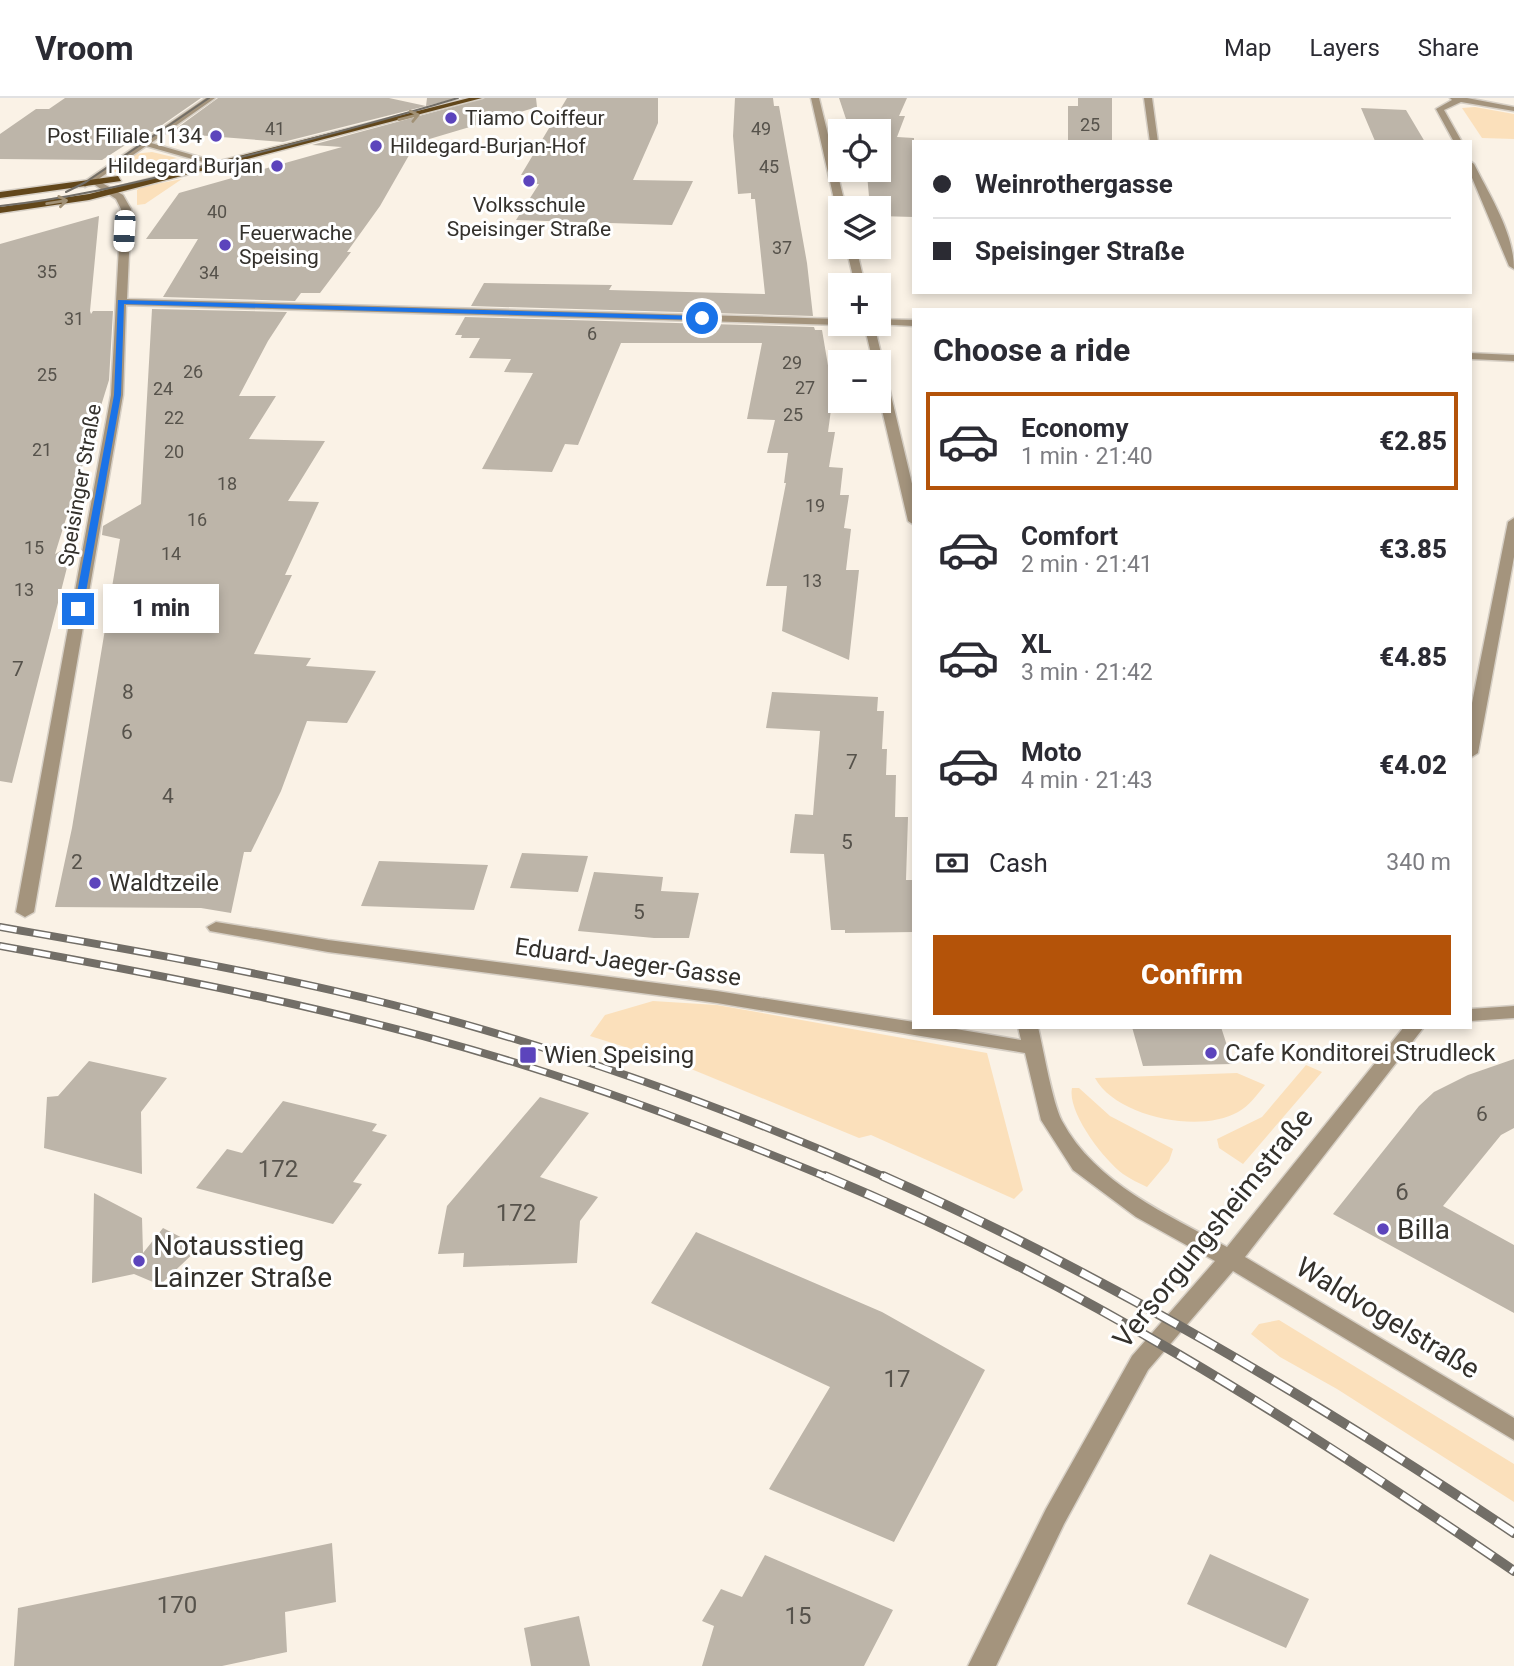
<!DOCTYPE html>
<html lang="en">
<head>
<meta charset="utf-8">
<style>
	:root { --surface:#fff; --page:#f2f2f3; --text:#2b2b33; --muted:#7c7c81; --line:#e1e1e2; --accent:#b45309 }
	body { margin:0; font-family:Roboto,sans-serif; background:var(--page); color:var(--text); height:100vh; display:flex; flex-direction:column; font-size:26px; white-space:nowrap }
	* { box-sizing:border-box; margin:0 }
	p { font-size:23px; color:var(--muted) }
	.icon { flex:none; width:38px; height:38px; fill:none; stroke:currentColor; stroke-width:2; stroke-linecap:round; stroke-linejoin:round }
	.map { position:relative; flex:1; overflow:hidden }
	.panel { position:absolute; left:912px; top:210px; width:560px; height:721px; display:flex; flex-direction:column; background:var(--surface); border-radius:0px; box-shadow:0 4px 10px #0003 }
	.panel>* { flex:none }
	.top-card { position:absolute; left:912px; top:42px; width:560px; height:154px; border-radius:0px; box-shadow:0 4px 10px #0003; display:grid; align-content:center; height:154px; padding:0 21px; background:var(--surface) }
	.fabs { position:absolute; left:828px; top:21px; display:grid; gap:14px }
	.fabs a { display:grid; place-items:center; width:63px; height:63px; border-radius:0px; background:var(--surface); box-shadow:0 4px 10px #0003; font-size:35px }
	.end { position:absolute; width:32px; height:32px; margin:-16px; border:9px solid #1a73e8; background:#fff; box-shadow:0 0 0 4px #fff }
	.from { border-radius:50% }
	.bubble { position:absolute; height:49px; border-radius:0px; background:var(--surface); box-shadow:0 4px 10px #0003; font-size:23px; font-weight:800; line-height:49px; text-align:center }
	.car { position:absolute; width:21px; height:42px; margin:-21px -10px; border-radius:9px; box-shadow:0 0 5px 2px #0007; background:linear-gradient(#fff 24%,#345 0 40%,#fff 0 76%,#345 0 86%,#fff 0) }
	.top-card b { display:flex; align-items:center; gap:24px; height:66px; font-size:26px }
	.top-card b+b { border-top:2px solid var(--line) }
	.top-card i { width:18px; height:18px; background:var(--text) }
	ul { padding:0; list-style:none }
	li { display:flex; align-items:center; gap:21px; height:98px; margin:0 14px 10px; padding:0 7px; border:4px solid transparent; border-radius:0px }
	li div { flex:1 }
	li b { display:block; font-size:26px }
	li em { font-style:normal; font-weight:800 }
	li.on { border-color:var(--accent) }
	li>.icon { width:63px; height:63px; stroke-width:1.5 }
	h2 { padding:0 21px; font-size:32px; line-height:84px }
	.pay { display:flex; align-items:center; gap:18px; height:77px; padding:0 21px; font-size:26px }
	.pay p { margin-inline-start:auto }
	.button { display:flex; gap:14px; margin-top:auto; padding:14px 21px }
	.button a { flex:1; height:80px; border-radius:0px; background:var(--accent); color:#fff; font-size:28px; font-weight:800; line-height:80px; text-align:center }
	header { display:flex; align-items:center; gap:42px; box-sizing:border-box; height:98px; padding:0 35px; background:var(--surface); border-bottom:2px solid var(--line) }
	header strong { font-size:33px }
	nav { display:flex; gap:38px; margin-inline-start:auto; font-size:24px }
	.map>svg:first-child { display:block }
	.green { fill:#fbe0bb }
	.building { fill:#bdb5a9 }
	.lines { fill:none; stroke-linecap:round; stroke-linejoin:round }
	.minor-casing { stroke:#d6cfc5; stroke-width:3 }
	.major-casing { stroke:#d6cfc5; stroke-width:3 }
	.minor { fill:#a4947d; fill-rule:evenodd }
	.major { fill:#62471b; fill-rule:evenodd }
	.tram { stroke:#726e67; stroke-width:2 }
	.rail-far1-casing { stroke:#726e67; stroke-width:8 }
	.rail-casing { stroke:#726e67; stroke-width:10 }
	.rail-far1 { stroke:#fff; stroke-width:5; stroke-dasharray:17; stroke-linecap:butt }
	.rail { stroke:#fff; stroke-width:7; stroke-dasharray:22; stroke-linecap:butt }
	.oneway { stroke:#a19176 }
	.route { fill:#1a73e8 }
	.poi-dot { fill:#5c44bc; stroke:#fff; stroke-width:2.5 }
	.labels { text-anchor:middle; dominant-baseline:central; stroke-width:6; stroke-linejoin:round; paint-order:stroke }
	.far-number-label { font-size:18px; fill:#56524b }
	.far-poi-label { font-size:21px; fill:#34312c; stroke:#fff; text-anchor:start }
	.far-street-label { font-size:21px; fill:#34312c; stroke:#fff }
	.number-label { font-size:21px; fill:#56524b }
	.poi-label { font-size:24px; fill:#34312c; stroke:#fff; text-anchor:start }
	.street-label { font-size:24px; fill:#34312c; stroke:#fff }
	.near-number-label { font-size:24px; fill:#56524b }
	.near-street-label { font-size:28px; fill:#34312c; stroke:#fff }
	.near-poi-label { font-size:28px; fill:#34312c; stroke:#fff; text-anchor:start }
</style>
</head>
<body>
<header>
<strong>Vroom</strong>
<nav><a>Map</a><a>Layers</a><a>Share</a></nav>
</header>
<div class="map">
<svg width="1514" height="1568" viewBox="0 0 1514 1568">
	<rect width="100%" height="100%" fill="#faf2e6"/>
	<path class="green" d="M1475 9 1514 16V41L1482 40 1462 10Z
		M152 54 177 60 148 67 144 65 105 77 133 56Z
		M182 81 145 106 137 107V92L141 89Z
		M653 903 717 907 987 955 1023 1092 1014 1101 871 1037 859 1040 679 966 590 938 605 917Z
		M1306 967 1322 974 1243 1066 1219 1050 1217 1041 1262 1019Z
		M1237 975 1265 987C1257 997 1249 1008 1238 1014 1200 1036 1116 1019 1095 980Z
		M1072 990H1079L1110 1018 1173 1051 1169 1063 1147 1089C1139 1085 1130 1081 1123 1076 1103 1061 1067 1014 1072 990Z
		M1279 1222 1514 1366V1404L1337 1291 1280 1259 1251 1236 1259 1226Z"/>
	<path class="building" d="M65 0H201L152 34 147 33 102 62 0 61V36L36 11H49Z
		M218 0H389L426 8 427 0H458L283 44 170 35Z
		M485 0H536L537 9 416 45 380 108 347 154H351L320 195H301L295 203 163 199 198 141H146L179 95 342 49 312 47Z
		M567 0H658V25L633 82 693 83 672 127 516 122 539 86H524L529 77H521Z
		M735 0H773L774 8H779L807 165 813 218 471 208 484 185 612 187 609 192 765 196 755 101H751V95L738 96 733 38Z
		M839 0H907L899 18H905L897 39 914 40V119L878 118V110H870L867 76 869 72H878V33H850Z
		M1078 0H1112V44L1068 43V8H1078Z
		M1361 10 1406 12 1425 44 1375 43Z
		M99 118 90 213 91 216 93 213H113L109 282 55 456 73 446 12 685 0 683V146Z
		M152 211 287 214 268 243 239 298H276L249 341 325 343 288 403 319 404 285 477H292L254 556 311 560 306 568 376 573 347 625 307 623 281 693 251 754H244L231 815 201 810 55 809 72 730 120 441 102 437 103 428 141 406Z
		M465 219 814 229 815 232H822L833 297 828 334H835L829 369 843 370 840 397H849L844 430 851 431 846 472H859L849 562 782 533 787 488H766L786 385H784L788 355H767L775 322 747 321 762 245H621L578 347 565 346 552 374 482 371 533 275 504 274 511 261 469 260 480 240H461L462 237H455Z
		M772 594 878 599 877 613H884L882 651H887L886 677H896L895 719H908L906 782H914V834L845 835V832H831L824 756 790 755 795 716 813 717 820 633 766 630Z
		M522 755 588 758 578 794 510 790Z
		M379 763 488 767 474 812 361 808Z
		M594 774 663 779 661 793 699 795 689 840H654L578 833Z
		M1132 929H1221L1233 966 1143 968Z
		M1514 961V1030L1501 1037 1443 1108 1514 1147V1215L1333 1116 1419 1008 1434 994 1468 977Z
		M89 963 167 980 141 1014 142 1076 44 1050 47 999 58 998Z
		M540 999 589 1015 540 1079 598 1099 580 1123 577 1165 463 1169 464 1155 438 1156 447 1108Z
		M283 1003 377 1026 372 1033 387 1037 353 1084 362 1086 333 1126 196 1090 227 1051 242 1055Z
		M94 1095 142 1120 143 1155 163 1130 200 1149 160 1187 134 1176 92 1185Z
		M696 1134 882 1214 985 1272 894 1444 769 1391 830 1289 651 1205Z
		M332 1445 336 1504 285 1514 287 1554 222 1568H14L18 1510Z
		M1210 1456 1309 1501 1286 1550 1187 1506Z
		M765 1457 893 1512 864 1568H702L714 1528 702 1523 721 1491 742 1499Z
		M579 1518 590 1568H531L524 1530Z"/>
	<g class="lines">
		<defs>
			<path id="minor" d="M206 0H215L151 45 203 60V64L146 48 97 82 123 97 131 111 127 201 840 221V226H844L840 227 126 207 123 297 34 814 25 819 16 814 111 297 121 111 116 101 92 85 85 89 81 86Z
				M811 0H819L846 110 840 112 836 110Z
				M1144 0H1152L1158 44H1150Z
				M1450 0H1467L1514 9V13L1461 4 1444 12 1462 44H1454L1436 11 1452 2Z
				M1470 63 1474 66C1490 98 1514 135 1514 171L1509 168 1470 75Z
				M846 149H856L865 187H855Z
				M878 221 914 222V228L874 226 914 394V427L908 423 878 295V264H873L864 226H878Z
				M1470 255 1514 257V263L1470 261Z
				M1514 420V459L1478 655 1470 660V615L1508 424Z
				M216 824 328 842 717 893 914 924V929H944L1021 942 1018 929H1038C1044 954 1052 1003 1062 1023 1095 1085 1168 1117 1227 1149L1404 929H1424L1245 1159 1514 1320V1342L1233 1173 1148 1272 1064 1426 996 1568H968L1046 1411 1132 1258 1215 1163 1136 1119 1073 1072 1041 1022 1025 955 717 905 328 854 210 833 207 829Z
				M1514 908V920L1470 923V911Z"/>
			<path id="major" d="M469 0H482L89 102 0 115V109L89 96Z
				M118 78 121 83 0 100V94Z"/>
		</defs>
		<use href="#minor" class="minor-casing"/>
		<use href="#major" class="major-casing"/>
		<use href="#minor" class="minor"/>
		<use href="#major" class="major"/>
		<path class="tram" d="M66 94 86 84 209 0
			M0 108C70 101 137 84 205 68 290 47 374 25 458 0"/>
		<defs>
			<path id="rail-far1" d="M0 829C137 853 274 876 409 911 573 954 732 1012 887 1080
				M0 848C177 880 354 914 526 968 629 1000 729 1039 829 1080"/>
			<path id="rail" d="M825 1078C1070 1179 1296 1323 1514 1473
				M883 1078C1105 1177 1312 1300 1514 1435"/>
		</defs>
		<use href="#rail-far1" class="rail-far1-casing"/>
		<use href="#rail" class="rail-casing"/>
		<use href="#rail-far1" class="rail-far1"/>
		<use href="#rail" class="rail"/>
	</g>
	<defs><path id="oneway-shaft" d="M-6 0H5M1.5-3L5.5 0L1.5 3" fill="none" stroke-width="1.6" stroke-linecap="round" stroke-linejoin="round" transform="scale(1.75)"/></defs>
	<g class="oneway">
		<use href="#oneway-shaft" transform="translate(409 19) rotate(-14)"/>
		<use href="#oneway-shaft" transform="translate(57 104) rotate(-9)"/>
	</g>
	<path class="route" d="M118 202 702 218 705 220 702 222 124 206 121 297 83 511 78 514 74 511 114 297Z"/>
	<g class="poi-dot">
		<circle cx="451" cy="20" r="7"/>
		<circle cx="216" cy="38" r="7"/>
		<circle cx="376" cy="48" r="7"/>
		<circle cx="277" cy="68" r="7"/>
		<circle cx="529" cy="83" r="7"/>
		<circle cx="225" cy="147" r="7"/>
		<circle cx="95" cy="785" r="7"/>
		<circle cx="1211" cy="955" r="7"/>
		<rect x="519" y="948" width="18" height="18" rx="3.5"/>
		<circle cx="1383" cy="1131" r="7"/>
		<circle cx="139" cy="1163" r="7"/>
	</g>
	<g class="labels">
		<g class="far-number-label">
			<text x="1090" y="26">25</text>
			<text x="275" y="30">41</text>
			<text x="761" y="30">49</text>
			<text x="769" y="68">45</text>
			<text x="217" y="113">40</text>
			<text x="782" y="149">37</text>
			<text x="47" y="173">35</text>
			<text x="209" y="174">34</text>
			<text x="74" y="220">31</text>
			<text x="592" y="235">6</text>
			<text x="792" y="264">29</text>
			<text x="193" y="273">26</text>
			<text x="47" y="276">25</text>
			<text x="805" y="289">27</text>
			<text x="163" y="290">24</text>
			<text x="793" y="316">25</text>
			<text x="174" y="319">22</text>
			<text x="42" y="351">21</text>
			<text x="174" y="353">20</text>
			<text x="227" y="385">18</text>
			<text x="815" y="407">19</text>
			<text x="197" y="421">16</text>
			<text x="34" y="449">15</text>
			<text x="171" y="455">14</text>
			<text x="812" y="482">13</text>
			<text x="24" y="491">13</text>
		</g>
		<g class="far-poi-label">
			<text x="465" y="20">Tiamo Coiffeur</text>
			<text x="202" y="38" text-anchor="end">Post Filiale 1134</text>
			<text x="390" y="48">Hildegard-Burjan-Hof</text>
			<text x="263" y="68" text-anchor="end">Hildegard Burjan</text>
			<text x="529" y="107" text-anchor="middle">Volksschule<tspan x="529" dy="24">Speisinger Straße</tspan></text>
			<text x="239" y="135">Feuerwache<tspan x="239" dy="24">Speising</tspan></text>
		</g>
		<g class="far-street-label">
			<text transform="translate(80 387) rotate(-80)">Speisinger Straße</text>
		</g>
		<g class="number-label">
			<text x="18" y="571">7</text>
			<text x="128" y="594">8</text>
			<text x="127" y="634">6</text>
			<text x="852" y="664">7</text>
			<text x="168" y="698">4</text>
			<text x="847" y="744">5</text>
			<text x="77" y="764">2</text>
			<text x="639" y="814">5</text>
			<text x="1482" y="1016">6</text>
		</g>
		<g class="poi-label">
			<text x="109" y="785">Waldtzeile</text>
			<text x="1225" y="955">Cafe Konditorei Strudleck</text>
			<text x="544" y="957">Wien Speising</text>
		</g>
		<g class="street-label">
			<text transform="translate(628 864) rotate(8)">Eduard-Jaeger-Gasse</text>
		</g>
		<g class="near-number-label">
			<text x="278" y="1071">172</text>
			<text x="1402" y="1094">6</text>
			<text x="516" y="1115">172</text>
			<text x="897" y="1281">17</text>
			<text x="177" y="1507">170</text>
			<text x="798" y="1518">15</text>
		</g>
		<g class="near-street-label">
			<text transform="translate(1213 1130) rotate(-51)">Versorgungsheimstraße</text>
			<text transform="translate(1388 1220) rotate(31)">Waldvogelstraße</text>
		</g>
		<g class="near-poi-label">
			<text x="1397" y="1131">Billa</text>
			<text x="153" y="1147">Notausstieg<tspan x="153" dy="32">Lainzer Straße</tspan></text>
		</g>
	</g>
</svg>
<div class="fabs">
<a><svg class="icon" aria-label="locate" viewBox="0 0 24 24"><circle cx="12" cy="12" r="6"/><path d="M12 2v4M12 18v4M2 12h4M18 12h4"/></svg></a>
<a><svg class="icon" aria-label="layers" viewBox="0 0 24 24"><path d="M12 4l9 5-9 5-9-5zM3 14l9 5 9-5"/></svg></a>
<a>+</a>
<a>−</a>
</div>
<i class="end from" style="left:702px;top:220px"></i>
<i class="end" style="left:78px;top:511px"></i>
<div class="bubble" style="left:103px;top:486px;width:116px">1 min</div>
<i class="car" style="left:124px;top:133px;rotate:183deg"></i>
<div class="top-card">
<b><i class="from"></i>Weinrothergasse</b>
<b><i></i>Speisinger Straße</b>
</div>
<section class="panel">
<h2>Choose a ride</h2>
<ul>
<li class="on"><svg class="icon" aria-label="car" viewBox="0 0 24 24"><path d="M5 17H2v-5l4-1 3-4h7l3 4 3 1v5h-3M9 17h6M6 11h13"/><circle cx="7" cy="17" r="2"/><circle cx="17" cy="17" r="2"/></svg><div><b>Economy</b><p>1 min · 21:40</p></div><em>€2.85</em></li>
<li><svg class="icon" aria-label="car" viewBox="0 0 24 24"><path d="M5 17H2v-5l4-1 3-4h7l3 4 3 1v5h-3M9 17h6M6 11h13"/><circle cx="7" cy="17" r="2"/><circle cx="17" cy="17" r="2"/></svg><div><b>Comfort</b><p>2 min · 21:41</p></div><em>€3.85</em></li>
<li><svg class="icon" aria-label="car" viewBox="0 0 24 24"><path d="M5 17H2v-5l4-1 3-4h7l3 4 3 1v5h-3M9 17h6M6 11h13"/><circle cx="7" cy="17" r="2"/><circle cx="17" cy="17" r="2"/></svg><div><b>XL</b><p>3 min · 21:42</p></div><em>€4.85</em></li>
<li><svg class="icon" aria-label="car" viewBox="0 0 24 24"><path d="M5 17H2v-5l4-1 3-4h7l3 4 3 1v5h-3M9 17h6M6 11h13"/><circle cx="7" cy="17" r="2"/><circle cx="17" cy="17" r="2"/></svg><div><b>Moto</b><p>4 min · 21:43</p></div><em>€4.02</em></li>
</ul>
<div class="pay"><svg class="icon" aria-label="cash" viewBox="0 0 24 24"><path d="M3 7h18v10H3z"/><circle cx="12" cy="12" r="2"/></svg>Cash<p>340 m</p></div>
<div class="button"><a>Confirm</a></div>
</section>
</div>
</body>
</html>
